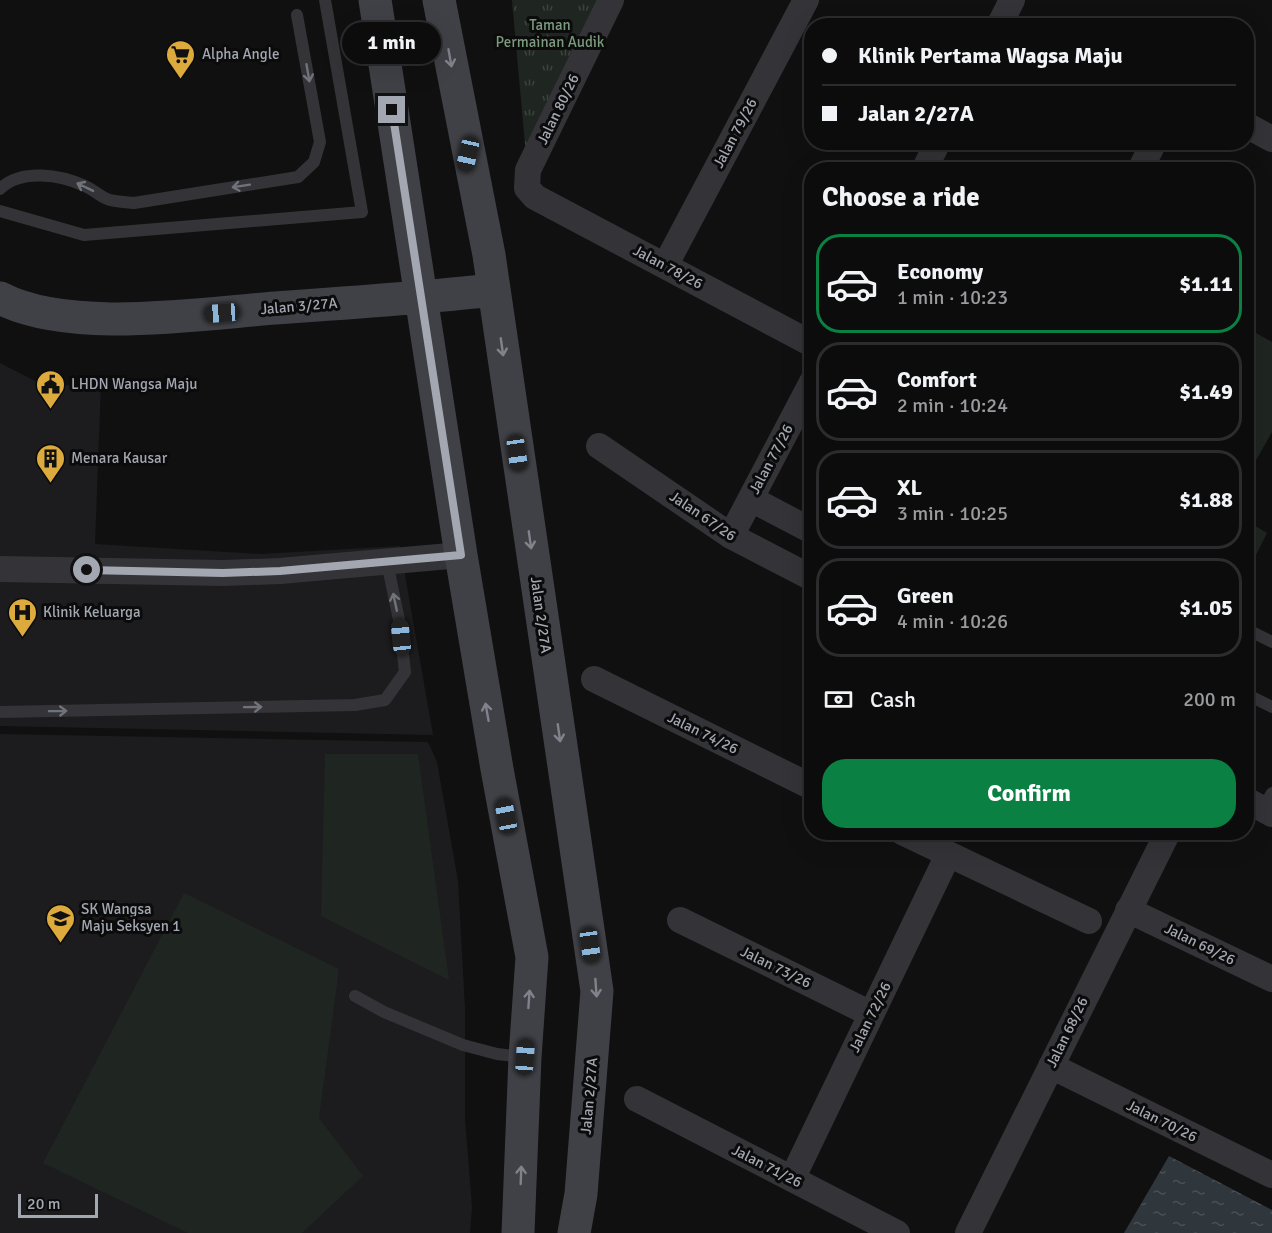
<!DOCTYPE html>
<html lang="en">
<head>
<meta charset="utf-8">
<style>
	:root { --surface:#0c0c0d; --page:#151516; --text:#f1f3f6; --muted:#9a9b9d; --line:#2c2c2e; --accent:#0b8043 }
	body { margin:0; font-family:Signika,sans-serif; background:var(--page); color:var(--text); height:100vh; display:flex; flex-direction:column; font-size:22px; white-space:nowrap }
	* { box-sizing:border-box; margin:0 }
	p { font-size:20px; color:var(--muted) }
	.icon { flex:none; width:33px; height:33px; fill:none; stroke:currentColor; stroke-width:2; stroke-linecap:round; stroke-linejoin:round }
	.map { position:relative; flex:1; overflow:hidden }
	.details { position:absolute; left:804px; top:162px; width:450px; height:678px; display:flex; flex-direction:column; background:var(--surface); border-radius:24px; box-shadow:0 6px 24px #0002,0 0 0 2px var(--line) }
	.details>* { flex:none }
	.top-card { position:absolute; left:804px; top:18px; width:450px; height:132px; border-radius:24px; box-shadow:0 6px 24px #0002,0 0 0 2px var(--line); display:grid; align-content:center; height:132px; padding:0 18px; background:var(--surface) }
	.scale { position:absolute; left:18px; bottom:15px; width:80px; box-sizing:border-box; padding-left:6px; border:3px solid #a3a7b1; border-top:0; font-size:16px; line-height:21px; white-space:nowrap; color:#a3a7b1; -webkit-text-stroke:4px #0b0b0c; paint-order:stroke }
	.end { position:absolute; width:27px; height:27px; margin:-14px; border:8px solid #a3a7b1; background:#111; box-shadow:0 0 0 3px #111 }
	.from { border-radius:50% }
	.bubble { position:absolute; height:42px; border-radius:21px; background:var(--surface); box-shadow:0 6px 24px #0002,0 0 0 2px var(--line); font-size:20px; font-weight:800; line-height:42px; text-align:center }
	.car { position:absolute; width:18px; height:36px; margin:-18px -9px; border-radius:8px; box-shadow:0 0 4px 2px #0007; background:linear-gradient(#222 24%,#8ab4d8 0 40%,#222 0 76%,#8ab4d8 0 86%,#222 0) }
	.top-card b { display:flex; align-items:center; gap:21px; height:57px; font-size:22px }
	.top-card b+b { border-top:2px solid var(--line) }
	.top-card i { width:15px; height:15px; background:var(--text) }
	ul { padding:0; list-style:none }
	li { display:flex; align-items:center; gap:18px; height:99px; margin:0 12px 9px; padding:0 6px; border:3px solid var(--line); border-radius:24px }
	li div { flex:1 }
	li b { display:block; font-size:22px }
	li em { font-style:normal; font-weight:800 }
	li.active { border-color:var(--accent) }
	li>.icon { width:54px; height:54px; stroke-width:1.5 }
	h2 { padding:0 18px; font-size:27px; line-height:72px }
	.pay { display:flex; align-items:center; gap:15px; height:66px; padding:0 18px; font-size:22px }
	.pay p { margin-inline-start:auto }
	.button { display:flex; gap:12px; margin-top:auto; padding:12px 18px }
	.button a { flex:1; height:69px; border-radius:24px; background:var(--accent); color:#fff; font-size:24px; font-weight:800; line-height:69px; text-align:center }
	.map>svg:first-child { display:block }
	.built { fill:#1c1c1e }
	.grass { fill:url(#grass-tufts) }
	.pitch { fill:#1f2520 }
	.water { fill:url(#water-ripples) }
	.lines { fill:none; stroke-linecap:round; stroke-linejoin:round }
	.lane { stroke:#343438; stroke-width:12 }
	.street { stroke:#343438; stroke-width:26 }
	.secondary { stroke:#404146; stroke-width:33 }
	.oneway { stroke:#80838c }
	.oneway2 { stroke:#71737b }
	.route { stroke:#a3a7b1; stroke-width:8 }
	.labels { text-anchor:middle; dominant-baseline:central; stroke-width:6; stroke-linejoin:round; paint-order:stroke }
	.park-label { font-size:15px; fill:#7c9a7e; stroke:#0b0b0c }
	.poi-label { font-size:15px; fill:#a3a7b1; stroke:#0b0b0c; text-anchor:start }
	.street-label { font-size:15px; fill:#a3a7b1; stroke:#0b0b0c }
</style>
</head>
<body>
<div class="map">
<svg width="1272" height="1233" viewBox="0 0 1272 1233">
	<defs>
		<pattern id="grass-tufts" width="24" height="20" patternUnits="userSpaceOnUse" patternTransform="scale(1.5)"><rect width="24" height="20" fill="#1f2520"/><path d="M3 7l-1-3M5 7V3M7 7l1-3M15 17l-1-3M17 17v-4M19 17l1-3" fill="none" stroke="#3c423e"/></pattern>
		<pattern id="water-ripples" width="26" height="14" patternUnits="userSpaceOnUse" patternTransform="scale(1.5)"><rect width="26" height="14" fill="#2f363c"/><path d="M2 4q2-2 4 0t4 0M15 11q2-2 4 0t4 0" fill="none" stroke="#4a5056"/></pattern>
	</defs>
	<rect width="100%" height="100%" fill="#101011"/>
	<path class="built" d="M0 363 45 386 101 384 95 544 261 554 400 546 433 735 0 726Z
		M0 734 428 742 437 762 458 881 465 1008V1118L472 1207 470 1233H0Z"/>
	<path class="grass" d="M512 0H603L526 155Z"/>
	<path class="pitch" d="M1247 328 1272 342V432L1247 476Z
		M1247 521 1267 533 1247 573Z
		M325 754H418L449 980 321 916Z
		M184 893 339 969 319 1118 363 1176 302 1233H188L43 1163Z"/>
	<path class="water" d="M1169 1156 1272 1210V1233H1124Z"/>
	<g class="lines">
		<path class="lane" d="M0 189C21 168 61 175 85 186 94 190 102 198 110 200 118 202 126 202 134 203L298 177 314 162 320 142 297 15
			M0 211 84 235 362 212 325 0
			M1246 629 1272 642
			M1246 694 1272 707
			M0 712 355 705 385 700 405 672 399 620 387 562
			M1262 809 1272 793
			M355 996 384 1012 463 1045 497 1054 524 1057"/>
		<path class="street" d="M611 0 528 170 527 188 535 197 812 344
			M999 26 1012 0
			M1246 125 1272 139
			M924 170 938 142
			M1140 170 1154 142
			M665 266 806 0
			M599 446 731 536 812 578
			M751 499 812 531
			M731 536 812 382
			M0 569 223 573 280 571 461 555
			M594 679 812 787
			M1246 800 1272 814
			M902 832 1089 921
			M1128 910 1272 979
			M680 920 871 1014
			M1051 1066 1272 1175
			M637 1099 897 1233
			M792 1179 948 855
			M968 1233 1168 832"/>
		<path class="secondary" d="M375 0 461 555 497 769 532 957 525 1057 518 1233
			M439 0 489 255 597 991 581 1194 574 1233
			M0 298C69 334 198 314 275 308 348 303 421 298 493 290"/>
	</g>
	<defs><path id="oneway-shaft" d="M-6 0H5M1.5-3L5.5 0L1.5 3" fill="none" stroke-width="1.6" stroke-linecap="round" stroke-linejoin="round" transform="scale(1.5)"/></defs>
	<g class="oneway">
		<use href="#oneway-shaft" transform="translate(450 58) rotate(80)"/>
		<use href="#oneway-shaft" transform="translate(502 347) rotate(82)"/>
		<use href="#oneway-shaft" transform="translate(530 540) rotate(82)"/>
		<use href="#oneway-shaft" transform="translate(487 712) rotate(-100)"/>
		<use href="#oneway-shaft" transform="translate(559 733) rotate(82)"/>
		<use href="#oneway-shaft" transform="translate(596 988) rotate(86)"/>
		<use href="#oneway-shaft" transform="translate(529 999) rotate(-86)"/>
		<use href="#oneway-shaft" transform="translate(521 1175) rotate(-88)"/>
	</g>
	<g class="oneway2">
		<use href="#oneway-shaft" transform="translate(308 73) rotate(80)"/>
		<use href="#oneway-shaft" transform="translate(241 186) rotate(171)"/>
		<use href="#oneway-shaft" transform="translate(85 187) rotate(-154)"/>
		<use href="#oneway-shaft" transform="translate(395 602) rotate(-102)"/>
		<use href="#oneway-shaft" transform="translate(253 707) rotate(-1)"/>
		<use href="#oneway-shaft" transform="translate(58 711) rotate(-1)"/>
	</g>
	<g class="lines">
		<path class="route" d="M87 570 223 573 280 571 461 555 392 110"/>
	</g>
	<defs>
		<symbol id="supermarket-pin" viewBox="-11 -11 22 30"><path d="M0 17L-7.5 6A9.5 9.5 0 1 1 7.5 6Z" fill="#dcaa3d" stroke="#0b0b0c"/><path d="M-6-5.5h2.5l.6 2H6L4.5 2H-2.5L-4.4-4H-6ZM-1.5 3.2a1.3 1.3 0 1 0 .1 0ZM3 3.2a1.3 1.3 0 1 0 .1 0Z" fill="#111"/></symbol>
		<symbol id="civic-pin" viewBox="-11 -11 22 30"><path d="M0 17L-7.5 6A9.5 9.5 0 1 1 7.5 6Z" fill="#dcaa3d" stroke="#0b0b0c"/><path d="M-.6-6.5H3V-4.5H.6V-3L4-1V1h2V6H-6V1h2V-1L-.6-3ZM-1.2 2.5V6h2.4V2.5Z" fill="#111"/></symbol>
		<symbol id="building-pin" viewBox="-11 -11 22 30"><path d="M0 17L-7.5 6A9.5 9.5 0 1 1 7.5 6Z" fill="#dcaa3d" stroke="#0b0b0c"/><path d="M-4-6H4V6H1V3H-1V6H-4ZM-2.5-4.3h1.7v1.8h-1.7ZM.8-4.3h1.7v1.8H.8ZM-2.5-1h1.7V.8h-1.7ZM.8-1h1.7V.8H.8Z" fill="#111"/></symbol>
		<symbol id="hospital-pin" viewBox="-11 -11 22 30"><path d="M0 17L-7.5 6A9.5 9.5 0 1 1 7.5 6Z" fill="#dcaa3d" stroke="#0b0b0c"/><path d="M-5-5h3v3.5h4V-5h3V5h-3V1.5h-4V5h-3Z" fill="#111"/></symbol>
		<symbol id="school-pin" viewBox="-11 -11 22 30"><path d="M0 17L-7.5 6A9.5 9.5 0 1 1 7.5 6Z" fill="#dcaa3d" stroke="#0b0b0c"/><path d="M0-5L7-2L0 1L-7-2ZM-4 1L0 2.5L4 1V4Q0 6-4 4Z" fill="#111"/></symbol>
	</defs>
	<g fill-rule="evenodd">
		<use href="#supermarket-pin" x="164" y="38" width="33" height="45"/>
		<use href="#civic-pin" x="34" y="368" width="33" height="45"/>
		<use href="#building-pin" x="34" y="442" width="33" height="45"/>
		<use href="#hospital-pin" x="6" y="596" width="33" height="45"/>
		<use href="#school-pin" x="44" y="902" width="33" height="45"/>
	</g>
	<g class="labels">
		<g class="park-label">
			<text x="550" y="25">Taman<tspan x="550" dy="17">Permainan Audik</tspan></text>
		</g>
		<g class="poi-label">
			<text x="202" y="54">Alpha Angle</text>
			<text x="71" y="384">LHDN Wangsa Maju</text>
			<text x="71" y="458">Menara Kausar</text>
			<text x="43" y="612">Klinik Keluarga</text>
			<text x="81" y="909">SK Wangsa<tspan x="81" dy="17">Maju Seksyen 1</tspan></text>
		</g>
		<g class="street-label">
			<text transform="translate(558 109) rotate(-64)">Jalan 80/26</text>
			<text transform="translate(735 133) rotate(-62)">Jalan 79/26</text>
			<text transform="translate(668 267) rotate(28)">Jalan 78/26</text>
			<text transform="translate(299 306) rotate(-5)">Jalan 3/27A</text>
			<text transform="translate(771 459) rotate(-62)">Jalan 77/26</text>
			<text transform="translate(703 516) rotate(34)">Jalan 67/26</text>
			<text transform="translate(541 615) rotate(82)">Jalan 2/27A</text>
			<text transform="translate(703 733) rotate(26)">Jalan 74/26</text>
			<text transform="translate(1200 944) rotate(26)">Jalan 69/26</text>
			<text transform="translate(776 967) rotate(26)">Jalan 73/26</text>
			<text transform="translate(870 1017) rotate(-64)">Jalan 72/26</text>
			<text transform="translate(1067 1032) rotate(-64)">Jalan 68/26</text>
			<text transform="translate(589 1096) rotate(-85)">Jalan 2/27A</text>
			<text transform="translate(1162 1121) rotate(26)">Jalan 70/26</text>
			<text transform="translate(767 1166) rotate(27)">Jalan 71/26</text>
		</g>
	</g>
</svg>
<div class="scale">20 m</div>
<i class="end from" style="left:87px;top:570px"></i>
<i class="end" style="left:392px;top:110px"></i>
<div class="bubble" style="left:342px;top:22px;width:99px">1 min</div>
<i class="car" style="left:468px;top:154px;rotate:193deg"></i>
<i class="car" style="left:222px;top:313px;rotate:266deg"></i>
<i class="car" style="left:517px;top:453px;rotate:172deg"></i>
<i class="car" style="left:401px;top:637px;rotate:354deg"></i>
<i class="car" style="left:506px;top:816px;rotate:349deg"></i>
<i class="car" style="left:590px;top:945px;rotate:172deg"></i>
<i class="car" style="left:525px;top:1057px;rotate:4deg"></i>
<div class="top-card">
<b><i class="from"></i>Klinik Pertama Wagsa Maju</b>
<b><i></i>Jalan 2/27A</b>
</div>
<section class="details">
<h2>Choose a ride</h2>
<ul>
<li class="active"><svg class="icon" aria-label="car" viewBox="0 0 24 24"><path d="M5 17H2v-5l4-1 3-4h7l3 4 3 1v5h-3M9 17h6M6 11h13"/><circle cx="7" cy="17" r="2"/><circle cx="17" cy="17" r="2"/></svg><div><b>Economy</b><p>1 min · 10:23</p></div><em>$1.11</em></li>
<li><svg class="icon" aria-label="car" viewBox="0 0 24 24"><path d="M5 17H2v-5l4-1 3-4h7l3 4 3 1v5h-3M9 17h6M6 11h13"/><circle cx="7" cy="17" r="2"/><circle cx="17" cy="17" r="2"/></svg><div><b>Comfort</b><p>2 min · 10:24</p></div><em>$1.49</em></li>
<li><svg class="icon" aria-label="car" viewBox="0 0 24 24"><path d="M5 17H2v-5l4-1 3-4h7l3 4 3 1v5h-3M9 17h6M6 11h13"/><circle cx="7" cy="17" r="2"/><circle cx="17" cy="17" r="2"/></svg><div><b>XL</b><p>3 min · 10:25</p></div><em>$1.88</em></li>
<li><svg class="icon" aria-label="car" viewBox="0 0 24 24"><path d="M5 17H2v-5l4-1 3-4h7l3 4 3 1v5h-3M9 17h6M6 11h13"/><circle cx="7" cy="17" r="2"/><circle cx="17" cy="17" r="2"/></svg><div><b>Green</b><p>4 min · 10:26</p></div><em>$1.05</em></li>
</ul>
<div class="pay"><svg class="icon" aria-label="cash" viewBox="0 0 24 24"><path d="M3 7h18v10H3z"/><circle cx="12" cy="12" r="2"/></svg>Cash<p>200 m</p></div>
<div class="button"><a>Confirm</a></div>
</section>
</div>
</body>
</html>
